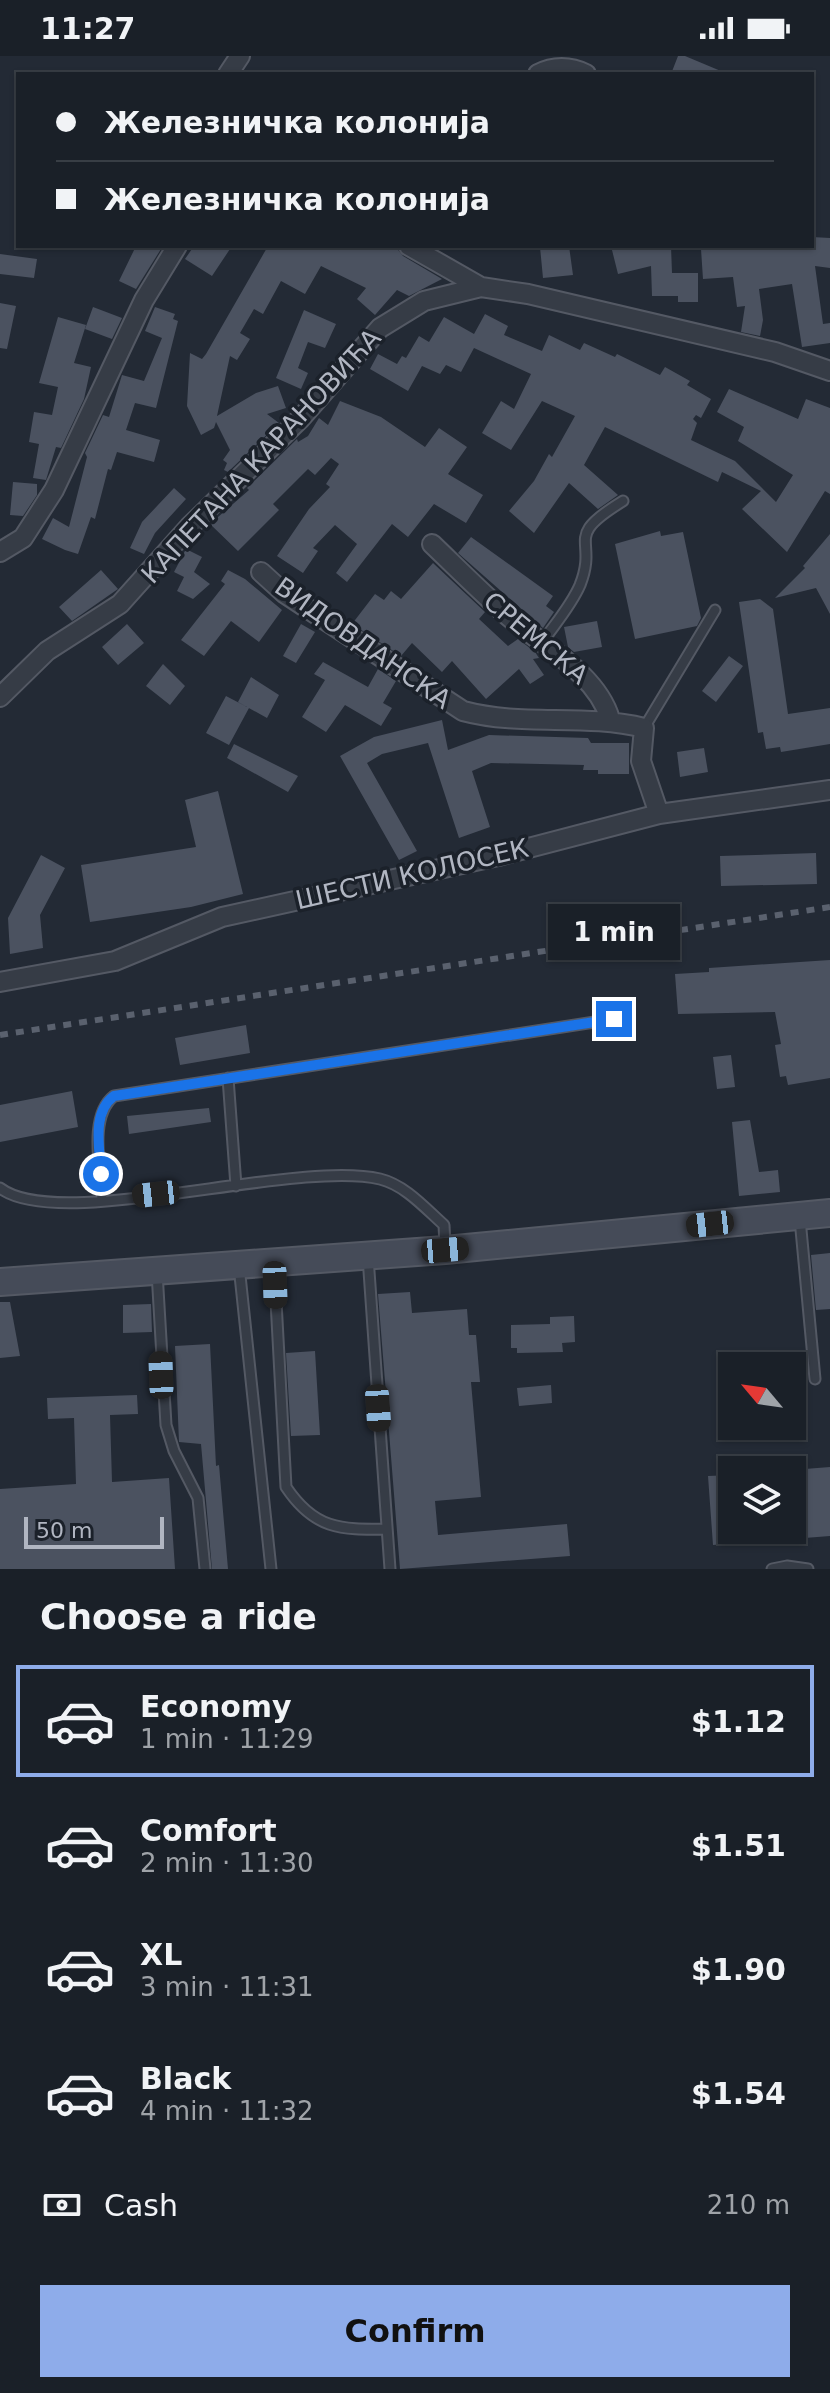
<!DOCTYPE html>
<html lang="en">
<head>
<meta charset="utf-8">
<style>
	:root { --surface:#1a2028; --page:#232830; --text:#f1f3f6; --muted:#9fa3a8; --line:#383e45; --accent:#8eacea }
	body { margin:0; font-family:"DejaVu Sans",sans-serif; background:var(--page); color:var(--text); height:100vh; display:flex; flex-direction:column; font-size:30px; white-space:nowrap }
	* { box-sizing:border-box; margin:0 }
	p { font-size:26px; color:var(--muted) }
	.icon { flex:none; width:44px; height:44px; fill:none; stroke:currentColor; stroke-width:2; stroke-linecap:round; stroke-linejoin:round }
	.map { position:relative; height:1513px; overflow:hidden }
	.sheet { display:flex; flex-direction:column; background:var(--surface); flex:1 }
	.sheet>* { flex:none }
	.hud { position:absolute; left:16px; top:16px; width:798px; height:176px; border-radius:0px; box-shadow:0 2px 6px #0004,0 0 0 2px var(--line); display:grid; align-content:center; height:176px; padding:0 40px; background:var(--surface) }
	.needle { width:52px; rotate:299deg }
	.tools { position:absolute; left:718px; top:1296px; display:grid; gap:16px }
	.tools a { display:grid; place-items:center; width:88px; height:88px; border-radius:0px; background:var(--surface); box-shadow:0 2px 6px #0004,0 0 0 2px var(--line); font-size:40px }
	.scale { position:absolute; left:24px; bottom:20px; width:140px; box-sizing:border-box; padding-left:8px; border:4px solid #b1b6c2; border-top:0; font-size:22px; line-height:28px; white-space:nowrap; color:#b1b6c2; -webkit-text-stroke:6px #1b212a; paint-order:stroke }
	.end { position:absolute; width:36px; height:36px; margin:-18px; border:10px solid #1a73e8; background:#fff; box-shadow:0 0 0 4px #fff }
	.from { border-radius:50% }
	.bubble { position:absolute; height:56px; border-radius:0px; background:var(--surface); box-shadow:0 2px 6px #0004,0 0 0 2px var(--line); font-size:26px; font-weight:600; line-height:56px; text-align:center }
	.car { position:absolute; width:24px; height:48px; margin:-24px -12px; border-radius:10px; box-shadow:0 0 6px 2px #0007; background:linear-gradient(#222 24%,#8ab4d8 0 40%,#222 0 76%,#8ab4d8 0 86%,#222 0) }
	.hud b { display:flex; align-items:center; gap:28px; height:76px; font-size:30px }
	.hud b+b { border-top:2px solid var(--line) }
	.hud i { width:20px; height:20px; background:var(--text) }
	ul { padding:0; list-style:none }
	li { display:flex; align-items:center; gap:24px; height:112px; margin:0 16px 12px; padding:0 24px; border:4px solid transparent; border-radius:0px }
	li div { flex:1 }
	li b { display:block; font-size:30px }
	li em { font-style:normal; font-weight:600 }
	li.on { border-color:var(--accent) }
	li>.icon { width:72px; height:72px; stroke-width:1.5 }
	h2 { padding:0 40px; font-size:36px; line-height:96px }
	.pay { display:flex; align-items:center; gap:20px; height:88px; padding:0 40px; font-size:30px }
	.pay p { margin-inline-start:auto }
	.cta { display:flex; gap:16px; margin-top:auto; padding:16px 40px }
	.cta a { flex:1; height:92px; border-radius:0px; background:var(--accent); color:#111; font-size:32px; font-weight:600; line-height:92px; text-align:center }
	.status { display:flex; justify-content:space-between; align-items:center; height:56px; padding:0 40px; background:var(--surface); direction:ltr }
	.status svg { height:22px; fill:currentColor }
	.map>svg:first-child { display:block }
	.building { fill:#4b5260 }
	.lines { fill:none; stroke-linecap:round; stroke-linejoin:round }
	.service-casing { stroke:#545964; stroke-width:13 }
	.minor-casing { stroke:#545964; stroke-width:22 }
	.secondary-casing { stroke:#545964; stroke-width:30 }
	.service { stroke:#363c46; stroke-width:9 }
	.minor { stroke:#363c46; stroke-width:18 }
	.secondary { stroke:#454b58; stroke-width:26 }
	.rail { stroke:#5a616e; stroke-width:6; stroke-dasharray:8 8; stroke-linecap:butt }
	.route { stroke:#1a73e8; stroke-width:10 }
	.labels { text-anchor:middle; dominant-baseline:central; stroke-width:7; stroke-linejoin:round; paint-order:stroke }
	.street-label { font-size:26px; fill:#b1b6c2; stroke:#1b212a }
</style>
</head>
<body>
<div class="status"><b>11:27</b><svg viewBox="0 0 49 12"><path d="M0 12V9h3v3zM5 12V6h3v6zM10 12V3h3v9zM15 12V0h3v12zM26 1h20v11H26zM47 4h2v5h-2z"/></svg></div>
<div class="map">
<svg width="830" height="1513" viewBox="0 0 830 1513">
	<rect width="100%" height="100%" fill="#232a35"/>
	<path class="building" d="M678 0H685L728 18H671Z
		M812 181 830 182V212L815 210 823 268 830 267V287L802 291 792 228 759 233 763 264 760 280 741 276 745 250 737 251 733 221 703 223 701 193 812 190Z
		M136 190 161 193 136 233 119 225Z
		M194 190H232L212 220 185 203Z
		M268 190H395L403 200 442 223 409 240 397 234 375 259 357 243 366 232 321 210 305 238 281 225 263 258 254 253 240 277 250 283 237 304 230 300 217 360 256 337 278 330 286 352 267 358 279 367 228 416 224 414 227 407 223 404 230 394 216 366 214 372 201 379 187 350 190 297 202 303 206 298Z
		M569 190 573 219 543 222 540 191Z
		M611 190H671L672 217H698V246H678V240H652L651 210 618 218Z
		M0 198 37 203 34 222 0 218Z
		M0 247 16 250 7 293 0 292Z
		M93 251 122 262 112 283 85 273Z
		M155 251 175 258 173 263 178 265 156 352 135 347 126 374 160 384 154 406 117 396 111 414 108 413 95 463 91 461 78 498 65 494 42 483 53 462 69 471 87 401 85 397 103 359 109 361 122 319 144 325 162 282 145 275Z
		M304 254 336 268 325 292 308 286 298 312 308 317 301 333 276 322Z
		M485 258 508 270 504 279 542 295 549 279 580 294 584 287 615 301 617 298 660 319 665 311 690 325 687 329 711 343 701 362 696 359 693 363 697 367 691 384 735 405 776 446 793 419 738 385 744 371 717 356 729 333 798 363 806 343 830 352V438L825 435 787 496 742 453 761 435 722 416 718 426 605 371 584 409 618 439 598 453 569 427 534 477 509 455 534 425 549 398 552 401 575 360 542 345 511 394 482 377 501 345 514 353 531 318 474 292 461 316 446 309 440 318 422 310 408 335 370 313 378 298 397 308 402 300 406 302 419 280 429 286 444 261 474 278Z
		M58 261 86 269 74 307 91 311 84 343 61 392 56 391 46 424 33 422 39 388 29 386 34 356 52 359 58 331 39 327Z
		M340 345 381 361 425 391 439 372 467 391 448 418 483 439 466 467 434 448 408 481 392 468 347 526 336 517 357 488 335 469 313 492 318 495 303 517 277 500 309 453 330 431 326 428 339 408 331 402 315 419 308 413 273 448 279 454 238 495 210 468 249 434 247 432 297 383 298 386 308 380 319 362 328 369Z
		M13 426 37 428V439L23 460 10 459Z
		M174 432 186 443 155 477 144 498 130 492 142 466Z
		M660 475 661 480 683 476 701 562 697 570 635 583 615 488Z
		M830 478V558L816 532 775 542 805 512 803 510Z
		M471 481 553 540 546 550 554 556 543 572 458 497Z
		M186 493 202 501 194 516 210 528 193 543 177 535 184 521 174 516Z
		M433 507 485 556 479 563 508 590 518 583 535 596 539 602 533 603 544 619 530 628 519 613 486 643 452 605 442 616 412 587 401 600 352 568 375 538 384 544 391 535 401 543Z
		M101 514 118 533 72 565 59 551Z
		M228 514 245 523 282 554 259 586 231 565 204 600 181 584 225 528 221 525Z
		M760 543 773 553 788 658 830 652V688L781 696 780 691 766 693 763 676 758 677 739 546Z
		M597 565 602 591 574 596 568 591 564 571Z
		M127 568 144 587 118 609 102 591Z
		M301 568 315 576 296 607 283 600Z
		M729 600 743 610 716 646 702 635Z
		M323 606 368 631 378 613 396 625 383 647 392 652 381 670 345 649 326 676 302 661 325 624 314 618Z
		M163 608 185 630 170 649 146 630Z
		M251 621 279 639 267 662 238 646Z
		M226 640 249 652 229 689 206 677Z
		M442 664 448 694 489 679 588 682 591 687H629V718H598V714H583L584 709 491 707 472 715 490 771 459 782 428 687 382 698 367 707 417 795 399 804 340 700 374 681Z
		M234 688 298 720 288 736 227 702Z
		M704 692 708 716 680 721 677 696Z
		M218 735 243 838 191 851 90 866 81 809 196 791 185 744Z
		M816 797 817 828 721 830 720 800Z
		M41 799 65 812 40 859 43 892 10 898 8 862Z
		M830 904V1022L788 1029 786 1020 780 1021 775 989 781 988 775 956 678 958 675 918 709 916V912Z
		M246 969 250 997 180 1009 175 982Z
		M731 999 735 1031 717 1033 713 1001Z
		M72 1035 78 1071 0 1086V1049Z
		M209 1052 211 1066 129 1078 127 1060Z
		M750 1064 759 1116 778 1114 780 1136 739 1140 732 1066Z
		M830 1197V1253L816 1254 811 1199Z
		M410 1236 412 1257 467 1253 469 1279H476L480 1326H471L481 1441 435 1445 438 1479 567 1468 570 1500 400 1513 378 1238Z
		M0 1246H10L20 1300 0 1302Z
		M151 1248 152 1276 123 1277V1249Z
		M574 1260 575 1286 562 1287 563 1296 517 1297V1292H511V1269L550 1268V1261Z
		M210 1288 216 1410 219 1409 228 1513H212L201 1388 179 1386 175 1290Z
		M315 1295 320 1379 291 1380 286 1297Z
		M551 1329 552 1347 519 1350 517 1332Z
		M137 1339 138 1358 110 1359 112 1426 169 1422 175 1513H0V1433L76 1428 74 1362 48 1363 47 1342Z
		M830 1411V1480L792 1483V1414Z
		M732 1419V1474H762V1485L713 1489 708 1420Z"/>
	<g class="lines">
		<defs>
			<path id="service" d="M541 588C554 569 571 550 580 529 599 481 561 483 623 445
				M644 672 715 554
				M228 1022 236 1130
				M0 1132C59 1177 294 1103 380 1123 405 1129 425 1152 444 1169L445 1190
				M102 1144C101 1114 88 1060 114 1040L614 963
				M800 1163 815 1323
				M368 1201 390 1513
				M274 1208 286 1431C314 1473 340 1474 387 1473
				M239 1210 271 1513
				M157 1216 166 1369 174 1395 198 1442 205 1513
				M772 1513 787 1510 808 1513"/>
			<path id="minor" d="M228 18 240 0
				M538 18C553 10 570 10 586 18
				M409 190 481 231
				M432 488C457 512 482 537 508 560 543 590 597 618 610 663
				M0 496 23 482 54 434 144 244 177 190
				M261 516 284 537 463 655C523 671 584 657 644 672L641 705 659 758
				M0 641 47 595 120 548 189 471 301 362 380 272 424 245 481 231 528 238 775 296 830 315
				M0 926 115 905 222 861 498 800 659 758 830 734"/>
			<path id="secondary" d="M0 1226 445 1194 830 1157"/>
		</defs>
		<use href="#service" class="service-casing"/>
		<use href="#minor" class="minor-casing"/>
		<use href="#secondary" class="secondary-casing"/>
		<use href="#service" class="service"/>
		<use href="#minor" class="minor"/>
		<use href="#secondary" class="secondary"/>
		<path class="rail" d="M0 979 830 851"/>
	</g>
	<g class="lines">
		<path class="route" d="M101 1118C100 1093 91 1057 114 1040L614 963"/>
	</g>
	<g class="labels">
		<g class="street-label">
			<text transform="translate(261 400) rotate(-47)">КАПЕТАНА КАРАНОВИЋА</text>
			<text transform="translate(536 582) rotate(40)">СРЕМСКА</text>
			<text transform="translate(363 587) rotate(35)">ВИДОВДАНСКА</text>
			<text transform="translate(412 818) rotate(-13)">ШЕСТИ КОЛОСЕК</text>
		</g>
	</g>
</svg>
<div class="tools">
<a><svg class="needle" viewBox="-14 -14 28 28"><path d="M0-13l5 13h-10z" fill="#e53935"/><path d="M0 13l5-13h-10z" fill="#9fa3a8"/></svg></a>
<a><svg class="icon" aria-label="layers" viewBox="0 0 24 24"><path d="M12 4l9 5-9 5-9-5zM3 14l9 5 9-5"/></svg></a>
</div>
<div class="scale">50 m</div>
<i class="end from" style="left:101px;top:1118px"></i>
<i class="end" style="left:614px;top:963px"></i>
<div class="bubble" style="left:548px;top:848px;width:132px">1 min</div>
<i class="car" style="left:156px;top:1138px;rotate:264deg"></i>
<i class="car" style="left:710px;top:1168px;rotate:264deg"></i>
<i class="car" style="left:445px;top:1194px;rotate:85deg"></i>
<i class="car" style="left:275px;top:1229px;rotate:178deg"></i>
<i class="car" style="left:161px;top:1319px;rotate:358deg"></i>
<i class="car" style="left:378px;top:1352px;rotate:176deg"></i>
<div class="hud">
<b><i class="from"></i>Железничка колонија</b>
<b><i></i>Железничка колонија</b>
</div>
</div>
<section class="sheet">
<h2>Choose a ride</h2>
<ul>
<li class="on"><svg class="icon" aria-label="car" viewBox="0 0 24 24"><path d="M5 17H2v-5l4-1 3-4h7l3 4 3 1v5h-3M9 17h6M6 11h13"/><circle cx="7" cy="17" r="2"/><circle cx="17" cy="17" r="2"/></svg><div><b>Economy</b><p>1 min · 11:29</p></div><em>$1.12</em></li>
<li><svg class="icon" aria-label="car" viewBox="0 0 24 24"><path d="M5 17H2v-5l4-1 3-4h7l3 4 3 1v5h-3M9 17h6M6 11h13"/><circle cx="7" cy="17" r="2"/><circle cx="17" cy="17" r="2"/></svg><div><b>Comfort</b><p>2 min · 11:30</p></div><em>$1.51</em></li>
<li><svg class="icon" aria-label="car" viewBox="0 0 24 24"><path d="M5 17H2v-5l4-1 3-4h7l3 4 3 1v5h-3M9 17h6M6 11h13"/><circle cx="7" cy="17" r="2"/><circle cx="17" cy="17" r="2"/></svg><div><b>XL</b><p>3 min · 11:31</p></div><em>$1.90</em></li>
<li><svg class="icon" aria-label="car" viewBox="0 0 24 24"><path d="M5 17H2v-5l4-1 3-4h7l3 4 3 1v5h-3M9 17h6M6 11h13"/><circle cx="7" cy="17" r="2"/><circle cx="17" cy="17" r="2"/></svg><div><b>Black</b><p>4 min · 11:32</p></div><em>$1.54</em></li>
</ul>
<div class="pay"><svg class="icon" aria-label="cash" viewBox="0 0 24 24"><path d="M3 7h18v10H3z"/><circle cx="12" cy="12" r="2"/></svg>Cash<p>210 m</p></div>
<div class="cta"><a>Confirm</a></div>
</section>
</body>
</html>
